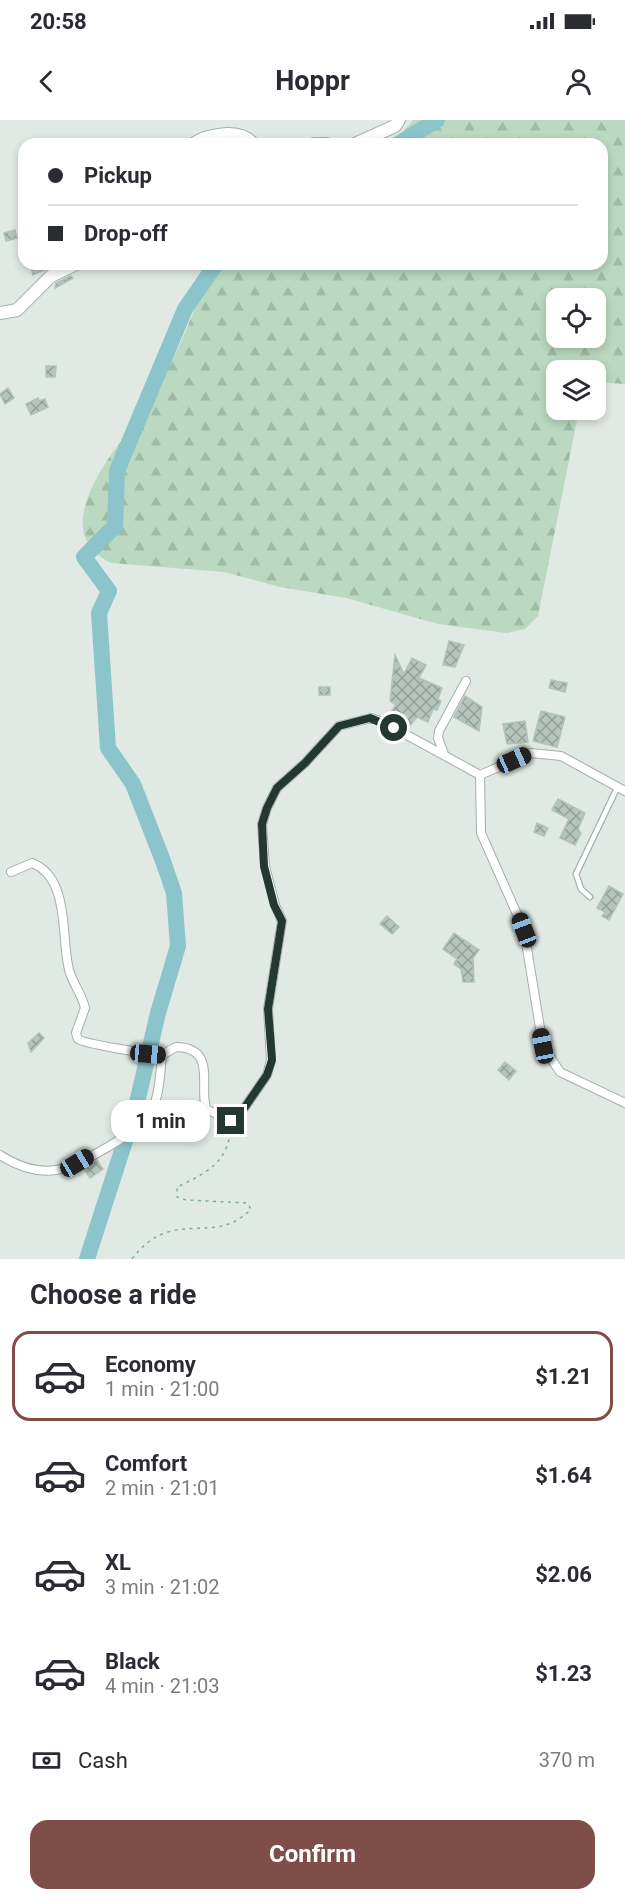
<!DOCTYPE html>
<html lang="en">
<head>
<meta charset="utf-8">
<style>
	:root { --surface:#fff; --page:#f2f2f3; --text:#2b2b33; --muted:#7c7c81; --line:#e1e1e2; --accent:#7f4e48 }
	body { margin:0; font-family:Roboto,sans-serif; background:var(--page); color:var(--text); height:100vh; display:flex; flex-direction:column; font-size:22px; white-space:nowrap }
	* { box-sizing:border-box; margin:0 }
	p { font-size:20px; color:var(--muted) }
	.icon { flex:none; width:33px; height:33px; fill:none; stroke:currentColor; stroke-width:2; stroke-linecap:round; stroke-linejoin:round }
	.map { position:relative; height:1139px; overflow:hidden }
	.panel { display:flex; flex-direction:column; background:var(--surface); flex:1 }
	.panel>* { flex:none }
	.banner { position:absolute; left:18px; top:18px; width:590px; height:132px; border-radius:18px; box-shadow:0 3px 9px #0003; display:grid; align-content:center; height:132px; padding:0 30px; background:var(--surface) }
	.tools { position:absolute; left:546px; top:168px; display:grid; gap:12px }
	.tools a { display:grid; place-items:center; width:60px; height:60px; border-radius:12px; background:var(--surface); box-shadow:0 3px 9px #0003; font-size:30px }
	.end { position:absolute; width:27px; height:27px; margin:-14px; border:8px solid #223831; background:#fff; box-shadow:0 0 0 3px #fff }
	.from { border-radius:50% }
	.bubble { position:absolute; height:42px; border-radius:18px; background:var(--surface); box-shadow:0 3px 9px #0003; font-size:20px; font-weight:700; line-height:42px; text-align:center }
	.car { position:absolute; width:18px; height:36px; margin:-18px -9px; border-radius:8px; box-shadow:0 0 4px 2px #0007; background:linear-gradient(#222 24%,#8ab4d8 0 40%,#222 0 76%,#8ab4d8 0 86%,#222 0) }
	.banner b { display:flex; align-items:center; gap:21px; height:57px; font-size:22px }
	.banner b+b { border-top:2px solid var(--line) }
	.banner i { width:15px; height:15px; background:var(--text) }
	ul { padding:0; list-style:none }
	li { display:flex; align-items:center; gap:18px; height:90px; margin:0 12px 9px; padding:0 18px; border:3px solid transparent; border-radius:18px }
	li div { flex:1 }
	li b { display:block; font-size:22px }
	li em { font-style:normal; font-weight:700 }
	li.active { border-color:var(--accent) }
	li>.icon { width:54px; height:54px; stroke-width:1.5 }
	h2 { padding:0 30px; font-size:27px; line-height:72px }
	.pay { display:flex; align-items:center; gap:15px; height:66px; padding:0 30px; font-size:22px }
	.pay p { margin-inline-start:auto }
	.button { display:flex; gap:12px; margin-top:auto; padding:12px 30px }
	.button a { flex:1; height:69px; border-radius:18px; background:var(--accent); color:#fff; font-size:24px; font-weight:700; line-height:69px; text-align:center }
	.status { display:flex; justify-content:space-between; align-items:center; height:42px; padding:0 30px; background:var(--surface); direction:ltr }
	.status svg { height:16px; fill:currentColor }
	header { display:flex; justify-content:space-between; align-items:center; height:78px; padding:0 30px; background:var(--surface); font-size:27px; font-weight:700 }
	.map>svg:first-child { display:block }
	.forest { fill:url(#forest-firs); fill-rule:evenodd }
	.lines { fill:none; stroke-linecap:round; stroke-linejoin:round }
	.river { stroke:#8bc5cb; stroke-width:16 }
	.building { fill:url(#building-cross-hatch); stroke:#b3c2bb; stroke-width:1.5 }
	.lane-casing { stroke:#a3b0ab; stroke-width:7 }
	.street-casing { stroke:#a3b0ab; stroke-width:10 }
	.secondary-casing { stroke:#a0b4ab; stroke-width:14 }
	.path { stroke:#83ab9b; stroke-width:1.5; stroke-dasharray:3 4.5; stroke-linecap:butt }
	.lane { stroke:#fff; stroke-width:4.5 }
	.street { stroke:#fff; stroke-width:8 }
	.secondary { stroke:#fff; stroke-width:12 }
	.route { stroke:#223831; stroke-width:8 }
</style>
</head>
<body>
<div class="status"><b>20:58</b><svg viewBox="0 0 49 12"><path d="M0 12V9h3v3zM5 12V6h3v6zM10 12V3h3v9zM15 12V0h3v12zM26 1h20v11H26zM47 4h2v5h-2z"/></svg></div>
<header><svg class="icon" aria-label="back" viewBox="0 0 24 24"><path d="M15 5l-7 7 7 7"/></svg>Hoppr<svg class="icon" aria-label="person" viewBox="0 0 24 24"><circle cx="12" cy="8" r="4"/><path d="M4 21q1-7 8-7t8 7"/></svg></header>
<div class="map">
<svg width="625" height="1139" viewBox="0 0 625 1139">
	<defs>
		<pattern id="forest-firs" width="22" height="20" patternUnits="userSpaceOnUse" patternTransform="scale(1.5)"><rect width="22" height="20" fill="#bad9c0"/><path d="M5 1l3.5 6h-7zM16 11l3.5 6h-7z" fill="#a0bba5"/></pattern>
		<pattern id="building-cross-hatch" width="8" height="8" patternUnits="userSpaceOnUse" patternTransform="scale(1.5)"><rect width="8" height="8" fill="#b5c4bd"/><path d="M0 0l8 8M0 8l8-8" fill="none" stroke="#93a09a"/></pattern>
	</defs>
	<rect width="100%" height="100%" fill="#e0e9e4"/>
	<path class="forest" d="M413 0H625V264L596 262V250H556V290H579L538 496 525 509 507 513 491 511 438 504 346 478 280 467 224 452 111 443C92 434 80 418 83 396 91 351 126 319 149 282 176 238 195 192 211 144H602V24H389L400 16ZM556 178H596V218H556Z"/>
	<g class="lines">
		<path class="river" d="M398 24 437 0
			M87 1139 136 987 158 893 178 826 174 773 163 741 133 664 108 628 99 493 109 471 84 437 115 406 117 351 185 189 216 144"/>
	</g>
	<path class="building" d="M15 110 17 118 6 121 4 113Z
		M30 144H57L33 155Z
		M71 156 73 158 55 168 56 163Z
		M46 246H56L55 257H46Z
		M8 268 14 278 5 284 0 274Z
		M38 278 39 281 45 279 48 287 31 295 26 284Z
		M449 521 464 525 455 547 443 545Z
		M395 535 404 554 412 538 426 545 419 558 442 568 438 579 441 581 437 590 433 589 428 602 417 597 409 607 391 592 396 585 390 581Z
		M551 560 567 563 565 572 549 568Z
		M319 567H330V575H319Z
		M465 576 482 587 479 611 454 597Z
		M541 591 565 597 557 627 533 621Z
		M525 601 528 622 507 624 503 604Z
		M558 679 585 693 578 709 581 713 575 725 560 718 569 699 552 690Z
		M537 703 548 708 544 716 534 712Z
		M609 766 623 774 609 800 602 796 605 792 597 788Z
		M387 796 399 807 392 814 380 804Z
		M454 813 479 830 473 838 474 862H463L461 849 454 844 457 839 443 829Z
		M39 913 44 918 31 932 28 923Z
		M505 942 516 951 509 960 498 950Z
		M97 1040 103 1049 90 1058 84 1049Z"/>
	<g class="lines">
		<defs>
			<path id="lane" d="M590 777 581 769 576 754 618 666"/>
			<path id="street" d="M444 634 438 618 439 611 466 561
				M480 655 481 713 524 810 543 926 560 952 625 983
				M11 752 32 743C72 758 60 824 70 853 74 865 82 875 85 888L76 913 78 919C84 924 149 934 162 935
				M0 1035C17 1046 35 1053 56 1050 78 1047 143 1010 152 990 160 973 160 953 162 935L176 927C217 928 199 965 206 989L231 1001 245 987 267 955 271 940 268 889 282 801 275 785 265 746 262 704 267 688 277 668 305 643 339 606 371 598 383 602 480 655 531 633 561 636 625 671"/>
			<path id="secondary" d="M193 24C209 14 240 8 253 24
				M314 24H327
				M355 24 395 6 399 0
				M0 193 17 190 51 156 76 144"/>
		</defs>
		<use href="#lane" class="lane-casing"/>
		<use href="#street" class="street-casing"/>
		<use href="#secondary" class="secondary-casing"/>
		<path class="path" d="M132 1139C142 1126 152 1117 168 1112 198 1103 224 1117 251 1089L247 1083 186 1080 177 1077V1067C203 1055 228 1043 230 1011"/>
		<use href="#lane" class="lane"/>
		<use href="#street" class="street"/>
		<use href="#secondary" class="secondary"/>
	</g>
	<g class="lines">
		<path class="route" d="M231 1001 245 987 267 955 272 940 268 889 282 801 274 785 264 746 262 704 267 688 277 668 305 643 339 606 370 598 394 608"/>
	</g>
</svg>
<div class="tools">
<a><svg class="icon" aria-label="locate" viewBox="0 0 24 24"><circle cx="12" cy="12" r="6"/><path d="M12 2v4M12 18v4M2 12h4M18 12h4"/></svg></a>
<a><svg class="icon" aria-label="layers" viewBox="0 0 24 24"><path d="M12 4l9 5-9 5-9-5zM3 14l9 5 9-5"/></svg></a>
</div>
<i class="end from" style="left:394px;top:608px"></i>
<i class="end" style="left:231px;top:1001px"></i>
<div class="bubble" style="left:111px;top:980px;width:99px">1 min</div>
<i class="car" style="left:514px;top:640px;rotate:66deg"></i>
<i class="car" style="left:524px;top:810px;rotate:339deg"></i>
<i class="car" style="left:543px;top:926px;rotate:349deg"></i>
<i class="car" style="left:148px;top:934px;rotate:95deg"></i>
<i class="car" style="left:77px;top:1043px;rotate:59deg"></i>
<div class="banner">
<b><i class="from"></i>Pickup</b>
<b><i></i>Drop-off</b>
</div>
</div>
<section class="panel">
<h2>Choose a ride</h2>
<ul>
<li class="active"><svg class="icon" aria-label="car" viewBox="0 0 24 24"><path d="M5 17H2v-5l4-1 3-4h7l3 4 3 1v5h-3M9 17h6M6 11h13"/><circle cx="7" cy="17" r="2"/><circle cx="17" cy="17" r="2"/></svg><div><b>Economy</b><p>1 min · 21:00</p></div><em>$1.21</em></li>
<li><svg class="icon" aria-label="car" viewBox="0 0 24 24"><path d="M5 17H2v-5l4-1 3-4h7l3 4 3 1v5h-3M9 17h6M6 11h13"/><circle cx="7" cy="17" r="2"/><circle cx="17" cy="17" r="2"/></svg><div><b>Comfort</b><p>2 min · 21:01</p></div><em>$1.64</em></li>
<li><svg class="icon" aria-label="car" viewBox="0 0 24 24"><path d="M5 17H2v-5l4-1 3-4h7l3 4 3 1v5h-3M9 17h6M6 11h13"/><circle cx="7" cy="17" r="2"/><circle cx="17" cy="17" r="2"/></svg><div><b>XL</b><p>3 min · 21:02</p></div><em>$2.06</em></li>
<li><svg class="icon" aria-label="car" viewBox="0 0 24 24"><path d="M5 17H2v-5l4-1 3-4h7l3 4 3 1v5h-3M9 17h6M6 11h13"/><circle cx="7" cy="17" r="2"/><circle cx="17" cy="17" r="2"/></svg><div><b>Black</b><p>4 min · 21:03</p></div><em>$1.23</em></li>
</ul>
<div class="pay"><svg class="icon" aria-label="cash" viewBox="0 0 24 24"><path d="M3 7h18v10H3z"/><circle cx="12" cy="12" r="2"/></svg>Cash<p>370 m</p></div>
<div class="button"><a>Confirm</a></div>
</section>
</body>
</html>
